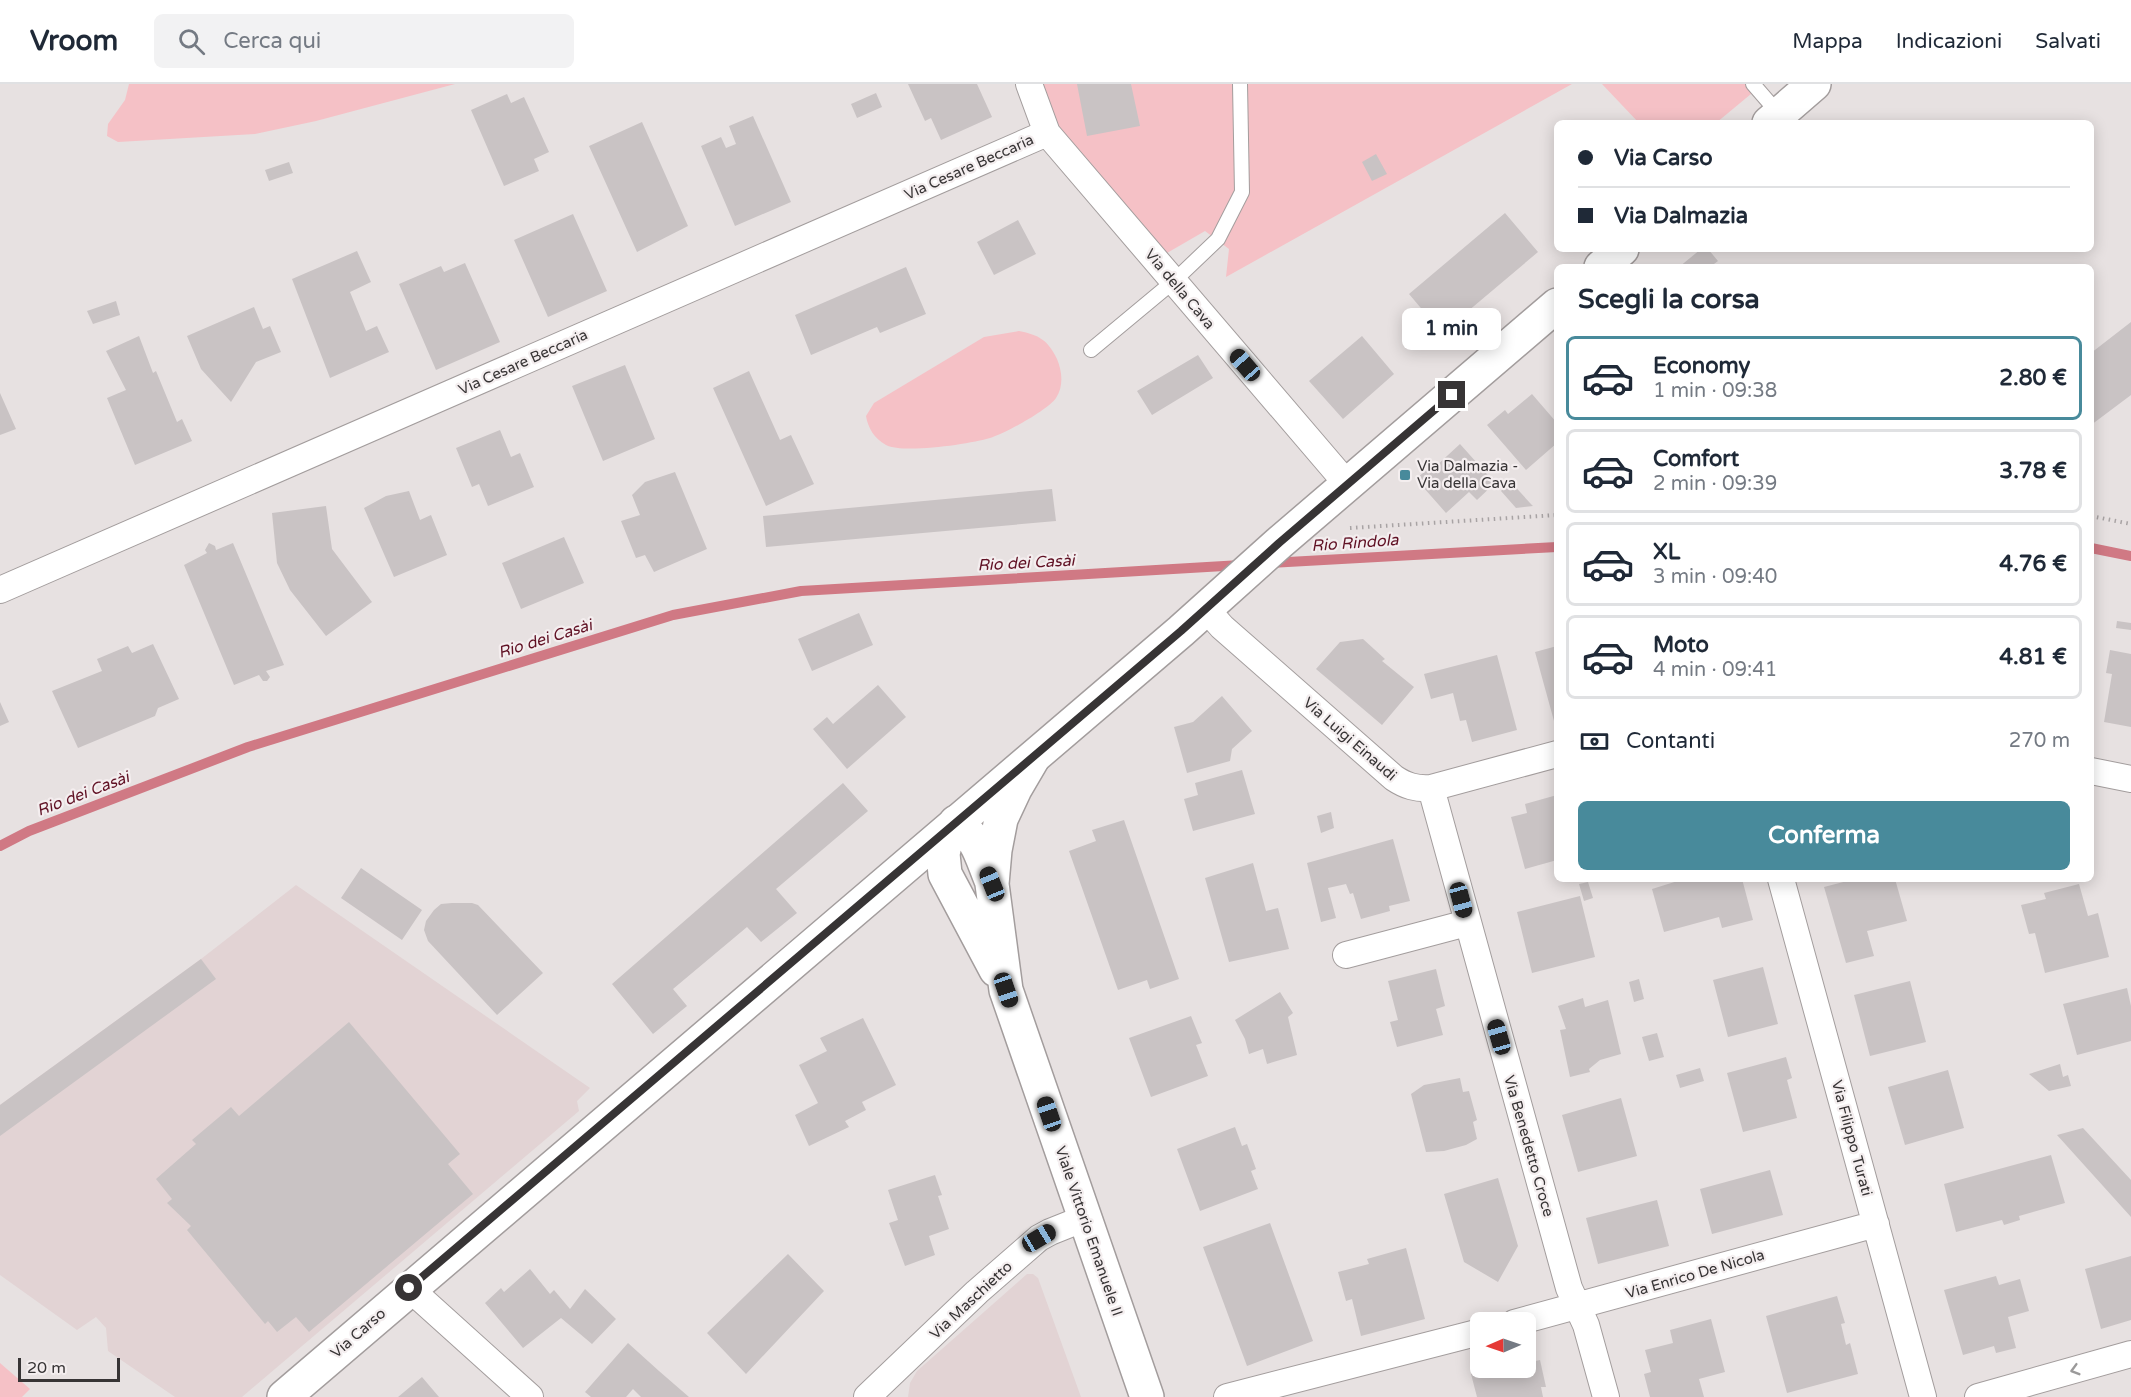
<!DOCTYPE html>
<html lang="it">
<head>
<meta charset="utf-8">
<style>
	:root { --surface:#fff; --page:#f2f2f3; --text:#1f2937; --muted:#747a83; --line:#e0e1e3; --accent:#488a9b }
	body { margin:0; font-family:"Varela Round",sans-serif; background:var(--page); color:var(--text); height:100vh; display:flex; flex-direction:column; font-size:22px; white-space:nowrap }
	* { box-sizing:border-box; margin:0 }
	p { font-size:20px; color:var(--muted) }
	.icon { flex:none; width:33px; height:33px; fill:none; stroke:currentColor; stroke-width:2; stroke-linecap:round; stroke-linejoin:round }
	.map { position:relative; flex:1; overflow:hidden }
	.drawer { position:absolute; left:1554px; top:180px; width:540px; height:618px; display:flex; flex-direction:column; background:var(--surface); border-radius:9px; box-shadow:0 3px 15px #0003 }
	.drawer>* { flex:none }
	.hud { position:absolute; left:1554px; top:36px; width:540px; height:132px; border-radius:9px; box-shadow:0 3px 15px #0003; display:grid; align-content:center; height:132px; padding:0 24px; background:var(--surface) }
	.needle { width:39px; rotate:268deg }
	.tools { position:absolute; left:1470px; top:1228px; display:grid; gap:12px }
	.tools a { display:grid; place-items:center; width:66px; height:66px; border-radius:9px; background:var(--surface); box-shadow:0 3px 15px #0003; font-size:30px }
	.scale { position:absolute; left:18px; bottom:15px; width:102px; box-sizing:border-box; padding-left:6px; border:3px solid #373435; border-top:0; font-size:16px; line-height:21px; white-space:nowrap; color:#373435; -webkit-text-stroke:4px #f4eeef; paint-order:stroke }
	.end { position:absolute; width:27px; height:27px; margin:-14px; border:8px solid #373435; background:#fff; box-shadow:0 0 0 3px #fff }
	.from { border-radius:50% }
	.bubble { position:absolute; height:42px; border-radius:9px; background:var(--surface); box-shadow:0 3px 15px #0003; font-size:20px; font-weight:800; line-height:42px; text-align:center }
	.car { position:absolute; width:18px; height:36px; margin:-18px -9px; border-radius:8px; box-shadow:0 0 4px 2px #0007; background:linear-gradient(#222 24%,#8ab4d8 0 40%,#222 0 76%,#8ab4d8 0 86%,#222 0) }
	.hud b { display:flex; align-items:center; gap:21px; height:57px; font-size:22px }
	.hud b+b { border-top:2px solid var(--line) }
	.hud i { width:15px; height:15px; background:var(--text) }
	ul { padding:0; list-style:none }
	li { display:flex; align-items:center; gap:18px; height:84px; margin:0 12px 9px; padding:0 12px; border:3px solid var(--line); border-radius:9px }
	li div { flex:1 }
	li b { display:block; font-size:22px }
	li em { font-style:normal; font-weight:800 }
	li.active { border-color:var(--accent) }
	li>.icon { width:54px; height:54px; stroke-width:1.5 }
	h2 { padding:0 24px; font-size:27px; line-height:72px }
	.pay { display:flex; align-items:center; gap:15px; height:66px; padding:0 24px; font-size:22px }
	.pay p { margin-inline-start:auto }
	.action { display:flex; gap:12px; margin-top:auto; padding:12px 24px }
	.action a { flex:1; height:69px; border-radius:9px; background:var(--accent); color:#fff; font-size:24px; font-weight:800; line-height:69px; text-align:center }
	header { display:flex; align-items:center; gap:36px; box-sizing:border-box; height:84px; padding:0 30px; background:var(--surface); border-bottom:2px solid var(--line) }
	header strong { font-size:28px }
	nav { display:flex; gap:33px; margin-inline-start:auto; font-size:21px }
	.search { width:420px; height:54px; background:var(--page); display:flex; align-items:center; gap:15px; box-sizing:border-box; padding:0 21px; border-radius:9px; color:var(--muted); font-size:22px }
	.map>svg:first-child { display:block }
	.built { fill:#e2d3d4 }
	.green { fill:#f5c1c6 }
	.lines { fill:none; stroke-linecap:round; stroke-linejoin:round }
	.stream { stroke:#d07984; stroke-width:10 }
	.building { fill:#c9c3c4 }
	.service-casing { stroke:#a39d9d; stroke-width:16 }
	.minor-casing { stroke:#a39d9d; stroke-width:28 }
	.secondary-casing { stroke:#a39d9d; stroke-width:36 }
	.primary-casing { stroke:#a39d9d; stroke-width:36 }
	.path { stroke:#a8a3a4; stroke-width:4; stroke-dasharray:1.5 4.5; stroke-linecap:butt }
	.service { stroke:#fff; stroke-width:14 }
	.minor { stroke:#fff; stroke-width:26 }
	.secondary { stroke:#fff; stroke-width:33 }
	.primary { stroke:#fff; stroke-width:33 }
	.oneway { stroke:#9b9a9a }
	.route { stroke:#373435; stroke-width:8 }
	.poi-dot { fill:#488a9b; stroke:#f4eeef; stroke-width:2 }
	.labels { text-anchor:middle; dominant-baseline:central; stroke-width:4.5; stroke-linejoin:round; paint-order:stroke }
	.street-label { font-size:15px; fill:#373435; stroke:#f4eeef }
	.poi-label { font-size:15px; fill:#373435; stroke:#f4eeef; text-anchor:start }
	.water-label { font-size:16px; font-style:italic; fill:#601124; stroke:#f4eeef }
</style>
</head>
<body>
<header>
<strong>Vroom</strong>
<div class="search"><svg class="icon" aria-label="search" viewBox="0 0 24 24"><circle cx="10" cy="10" r="6"/><path d="M15 15l6 6"/></svg>Cerca qui</div>
<nav><a>Mappa</a><a>Indicazioni</a><a>Salvati</a></nav>
</header>
<div class="map">
<svg width="2131" height="1313" viewBox="0 0 2131 1313">
	<rect width="100%" height="100%" fill="#e7e1e1"/>
	<path class="built" d="M296 801 590 1004 577 1017 579 1027 242 1313H175L108 1267 106 1244 96 1233 77 1246 0 1191V1021L201 875Z
		M1027 1190H1033L1038 1194 1081 1313H908L910 1299 917 1287Z"/>
	<path class="green" d="M129 0H455L316 37 255 50 118 58 107 52 108 40 125 16Z
		M1043 0H1572L1226 193 1229 165 1205 147 1167 169 1058 47Z
		M1602 0H1763L1716 39H1639Z
		M1019 247C1039 251 1048 256 1057 275 1062 287 1064 302 1056 314 1048 326 1004 350 990 354 970 360 904 370 886 361 874 354 868 344 866 332L874 319 984 253Z
		M0 1279 30 1305 22 1313H0Z"/>
	<g class="lines">
		<path class="stream" d="M2091 464 2131 472
			M1269 479 1557 463
			M0 762 29 747 248 663 673 531 801 507 1241 481"/>
	</g>
	<path class="building" d="M908 0H977L992 33 941 56 931 34 925 37Z
		M1077 0H1131L1140 42 1087 52Z
		M876 9 882 23 857 34 851 20Z
		M507 10 511 19 524 13 549 68 534 75 539 87 504 102 471 26Z
		M753 32 791 118 735 142 701 62 721 53 726 64 736 60 729 42Z
		M642 38 688 142 637 168 589 62Z
		M1376 70 1387 90 1372 97 1362 78Z
		M289 78 293 89 269 97 265 86Z
		M1505 129 1538 168 1442 249 1409 210Z
		M573 130 607 207 548 233 514 156Z
		M1018 136 1036 170 994 191 977 158Z
		M1701 165H1708L1718 177 1714 180 1717 183H1679Z
		M357 167 371 198 350 208 366 247 377 242 389 268 330 294 292 195Z
		M465 179 500 258 436 286 399 200 441 182 444 188Z
		M906 183 926 230 880 249 877 243 811 271 795 231Z
		M116 217 120 231 93 240 87 227Z
		M254 223 263 245 270 242 281 268 256 278 231 318 201 285 187 252Z
		M2131 238V311L2091 341V269Z
		M139 252 153 289 156 287 177 338 182 335 192 357 135 381 107 314 126 306 106 267Z
		M1362 252 1394 290 1343 335 1309 297Z
		M1198 271 1213 294 1152 331 1137 307Z
		M625 281 655 355 603 377 572 302Z
		M749 287 780 356 791 351 814 400 766 422 713 304Z
		M0 309 16 345 0 351Z
		M1532 310 1557 339V359L1526 386 1487 341 1505 326 1508 330Z
		M500 346 511 373 520 369 534 403 488 422 479 400 472 403 456 364Z
		M1460 360 1495 399 1477 416 1469 408 1446 429 1416 395 1433 380 1435 383Z
		M675 388 707 465 654 488 645 471 636 474 621 437 640 431 632 411 645 398Z
		M1510 397 1530 419 1533 422 1516 424 1501 407Z
		M1052 405 1056 437 766 463 763 432Z
		M409 407 420 436 431 431 447 471 394 493 364 424 386 412Z
		M326 422 332 465 372 518 326 552 290 506 277 479 272 429Z
		M564 453 584 499 521 525 502 479Z
		M209 459 215 462 216 466 233 459 284 581 266 587 270 593 267 597H263L259 591 234 601 184 481 207 469 205 466Z
		M859 529 873 561 812 587 798 555Z
		M2117 537 2131 539V546L2116 544Z
		M1363 555 1385 575 1382 577 1414 603 1382 641 1316 585 1340 558Z
		M153 560 179 615 158 624 155 632 78 664 52 607 102 587 97 575 128 562 132 569Z
		M1557 562V636L1554 637 1535 568Z
		M2110 566 2131 570V643L2104 638 2112 590 2106 589Z
		M1497 571 1517 646 1472 658 1466 636 1460 637 1453 609 1431 615 1424 590Z
		M878 601 906 633 847 685 813 645 827 633 833 640Z
		M1222 612 1252 647 1232 665 1230 677 1187 689 1174 643 1193 638Z
		M0 618 9 638 0 642Z
		M1242 686 1255 730 1193 747 1184 715 1198 711 1195 699Z
		M843 699 868 727 776 805 797 829 761 858 747 843 673 905 687 922 653 950 612 900Z
		M1557 711V776L1525 785 1511 733 1527 729 1525 720Z
		M1331 728 1334 744 1321 749 1317 732Z
		M1124 736 1179 895 1150 905 1147 896 1118 906 1069 767 1096 757 1092 746Z
		M1393 755 1410 817 1389 822 1390 827 1361 835 1353 809 1350 810 1346 800 1328 804 1336 834 1321 838 1307 779Z
		M1253 779 1266 827 1278 824 1289 865 1229 878 1205 794Z
		M361 784 422 826 402 856 341 814Z
		M1684 795H1742L1753 836 1722 844 1719 833 1664 848 1652 805Z
		M1855 795H1895L1907 837 1867 847 1874 872 1846 879 1824 803Z
		M1588 798 1593 814 1584 817 1579 800Z
		M2079 800 2088 832 2098 829 2109 873 2045 889 2035 849 2029 850 2021 821 2046 815 2044 809Z
		M1580 812 1595 873 1532 889 1517 828Z
		M452 819H472L478 821 543 889 497 931 428 857 424 846 426 837 434 826 441 820Z
		M201 875 216 895 0 1052V1021Z
		M1763 883 1778 940 1728 953 1713 896Z
		M1436 885 1445 922 1436 925 1443 951 1397 963 1390 938 1398 936 1388 897Z
		M1639 895 1644 915 1634 918 1629 898Z
		M1910 897 1926 958 1870 972 1854 911Z
		M2127 904 2131 922V957L2077 971 2063 920Z
		M1280 908 1293 929 1288 933 1297 971 1267 980 1263 965 1249 970 1245 955 1235 936Z
		M1583 914 1585 923 1608 916 1621 970 1600 976 1589 985 1590 988 1570 993 1560 946 1566 945 1558 922Z
		M1191 932 1202 959 1196 961 1208 992 1151 1013 1129 954Z
		M863 934 896 1001 862 1018 866 1026 845 1037 849 1043 809 1062 795 1031 818 1019 799 981 827 967 820 954Z
		M349 938 460 1070 448 1080 473 1110 309 1248 296 1233 277 1248 268 1237 265 1240 187 1146 191 1142 167 1119 172 1115 156 1095 196 1060 192 1056 231 1023 239 1032Z
		M1657 949 1664 973 1649 977 1642 953Z
		M1786 973 1792 994 1787 996 1797 1034 1743 1048 1727 989Z
		M2060 980 2063 993 2068 991 2071 1002 2049 1007 2029 990Z
		M1700 984 1704 997 1680 1004 1676 991Z
		M1948 986 1964 1044 1905 1061 1888 1003Z
		M1460 994 1463 1008 1469 1007 1477 1036 1473 1038 1477 1055 1466 1061 1444 1067 1426 1068 1411 1010 1424 1001Z
		M1621 1014 1637 1072 1578 1088 1562 1031Z
		M1235 1043 1242 1062 1247 1060 1256 1085 1251 1087 1258 1105 1200 1127 1177 1065Z
		M2083 1044 2131 1096V1133L2057 1051Z
		M2051 1071 2065 1119 2019 1132 2020 1136 2004 1141 2002 1136 1956 1148 1944 1100Z
		M1770 1086 1783 1131 1712 1150 1700 1105Z
		M935 1091 942 1111 938 1112 949 1145 929 1152 935 1171 905 1182 889 1139 898 1136 888 1106Z
		M1498 1094 1518 1162 1498 1198 1464 1178 1444 1110Z
		M1657 1116 1669 1162 1598 1180 1586 1134Z
		M1270 1139 1313 1257 1247 1282 1203 1163Z
		M1406 1164 1425 1235 1361 1252 1352 1215 1346 1217 1338 1188 1369 1180 1367 1175Z
		M788 1170 824 1207 746 1290 707 1249Z
		M2131 1172V1236L2101 1245 2085 1185Z
		M530 1185 550 1210 554 1206 570 1225 585 1205 616 1235 592 1260 561 1234 523 1264 485 1219 501 1204 504 1208Z
		M1996 1192 1999 1201 2020 1195 2029 1227 2008 1233 2016 1264 1996 1269 1994 1262 1963 1271 1944 1206Z
		M1837 1212 1845 1239 1841 1240 1846 1261 1850 1259 1858 1290 1787 1309 1766 1232Z
		M1711 1235 1725 1288 1699 1295 1704 1313H1650L1644 1290 1651 1288 1645 1266 1673 1259 1670 1246Z
		M628 1259 659 1287 689 1313H641L633 1305 626 1313H591L585 1308Z
		M1540 1276 1546 1303H1541L1543 1313H1477L1471 1290 1496 1284H1526V1279Z
		M422 1293 439 1313H398Z"/>
	<g class="lines">
		<defs>
			<path id="service" d="M1753 0 1779 30
				M1091 266 1174 197 1218 155 1242 108 1240 0"/>
			<path id="minor" d="M1029 0 1047 49 1348 401
				M0 506 1047 49
				M1206 525 1222 543 1394 694C1406 702 1416 705 1431 704L1557 670
				M2091 687 2131 695
				M1431 704 1569 1204 1586 1241 1606 1313
				M1781 795 1923 1313
				M1346 871 1467 839
				M409 1204 530 1313
				M1514 1239 1876 1140
				M867 1313 977 1208 1039 1154 1050 1148 1085 1134
				M1227 1313 1480 1248
				M1978 1313 2131 1270"/>
			<path id="secondary" d="M1032 676 1015 705 1001 735 995 766 992 800 1006 906 1147 1313
				M991 796C981 772 978 754 956 738L946 756 943 770 945 790 996 886"/>
			<path id="primary" d="M1769 39 1814 0
				M1601 183 1622 165
				M284 1313 1181 547 1279 459 1557 221"/>
		</defs>
		<use href="#service" class="service-casing"/>
		<use href="#minor" class="minor-casing"/>
		<use href="#secondary" class="secondary-casing"/>
		<use href="#primary" class="primary-casing"/>
		<path class="path" d="M2091 432 2131 440
			M1350 444 1557 431"/>
		<use href="#service" class="service"/>
		<use href="#minor" class="minor"/>
		<use href="#secondary" class="secondary"/>
		<use href="#primary" class="primary"/>
	</g>
	<defs><path id="oneway-chevron" d="M-2-3.5L2.5 0L-2 3.5" fill="none" stroke-width="1.6" stroke-linecap="round" stroke-linejoin="round" transform="scale(1.5)"/></defs>
	<use class="oneway" href="#oneway-chevron" transform="translate(2075 1286) rotate(164)"/>
	<g class="lines">
		<path class="route" d="M409 1204 1181 547 1279 459 1452 311"/>
	</g>
	<rect class="poi-dot" x="1399" y="385" width="12" height="12" rx="3"/>
	<g class="labels">
		<g class="street-label">
			<text transform="translate(969 83) rotate(-24)">Via Cesare Beccaria</text>
			<text transform="translate(1180 205) rotate(50)">Via della Cava</text>
			<text transform="translate(523 278) rotate(-24)">Via Cesare Beccaria</text>
			<text transform="translate(1350 655) rotate(41)">Via Luigi Einaudi</text>
			<text transform="translate(1852 1054) rotate(75)">Via Filippo Turati</text>
			<text transform="translate(1529 1062) rotate(74)">Via Benedetto Croce</text>
			<text transform="translate(1089 1147) rotate(71)">Viale Vittorio Emanuele II</text>
			<text transform="translate(1695 1190) rotate(-16)">Via Enrico De Nicola</text>
			<text transform="translate(971 1216) rotate(-43)">Via Maschietto</text>
			<text transform="translate(358 1249) rotate(-41)">Via Carso</text>
		</g>
		<g class="poi-label">
			<text x="1417" y="382">Via Dalmazia -<tspan x="1417" dy="17">Via della Cava</tspan></text>
		</g>
		<g class="water-label">
			<text transform="translate(1355 459) rotate(-4)">Rio Rindola</text>
			<text transform="translate(1026 479) rotate(-3)">Rio dei Casài</text>
			<text transform="translate(545 555) rotate(-17)">Rio dei Casài</text>
			<text transform="translate(83 710) rotate(-21)">Rio dei Casài</text>
		</g>
	</g>
</svg>
<div class="tools">
<a><svg class="needle" viewBox="-14 -14 28 28"><path d="M0-13l5 13h-10z" fill="#e53935"/><path d="M0 13l5-13h-10z" fill="#747a83"/></svg></a>
</div>
<div class="scale">20 m</div>
<i class="end from" style="left:409px;top:1204px"></i>
<i class="end" style="left:1452px;top:311px"></i>
<div class="bubble" style="left:1402px;top:224px;width:99px">1 min</div>
<i class="car" style="left:1245px;top:281px;rotate:319deg"></i>
<i class="car" style="left:992px;top:800px;rotate:338deg"></i>
<i class="car" style="left:1461px;top:816px;rotate:165deg"></i>
<i class="car" style="left:1006px;top:906px;rotate:161deg"></i>
<i class="car" style="left:1499px;top:953px;rotate:344deg"></i>
<i class="car" style="left:1049px;top:1030px;rotate:341deg"></i>
<i class="car" style="left:1039px;top:1154px;rotate:59deg"></i>
<div class="hud">
<b><i class="from"></i>Via Carso</b>
<b><i></i>Via Dalmazia</b>
</div>
<section class="drawer">
<h2>Scegli la corsa</h2>
<ul>
<li class="active"><svg class="icon" aria-label="car" viewBox="0 0 24 24"><path d="M5 17H2v-5l4-1 3-4h7l3 4 3 1v5h-3M9 17h6M6 11h13"/><circle cx="7" cy="17" r="2"/><circle cx="17" cy="17" r="2"/></svg><div><b>Economy</b><p>1 min · 09:38</p></div><em>2.80 €</em></li>
<li><svg class="icon" aria-label="car" viewBox="0 0 24 24"><path d="M5 17H2v-5l4-1 3-4h7l3 4 3 1v5h-3M9 17h6M6 11h13"/><circle cx="7" cy="17" r="2"/><circle cx="17" cy="17" r="2"/></svg><div><b>Comfort</b><p>2 min · 09:39</p></div><em>3.78 €</em></li>
<li><svg class="icon" aria-label="car" viewBox="0 0 24 24"><path d="M5 17H2v-5l4-1 3-4h7l3 4 3 1v5h-3M9 17h6M6 11h13"/><circle cx="7" cy="17" r="2"/><circle cx="17" cy="17" r="2"/></svg><div><b>XL</b><p>3 min · 09:40</p></div><em>4.76 €</em></li>
<li><svg class="icon" aria-label="car" viewBox="0 0 24 24"><path d="M5 17H2v-5l4-1 3-4h7l3 4 3 1v5h-3M9 17h6M6 11h13"/><circle cx="7" cy="17" r="2"/><circle cx="17" cy="17" r="2"/></svg><div><b>Moto</b><p>4 min · 09:41</p></div><em>4.81 €</em></li>
</ul>
<div class="pay"><svg class="icon" aria-label="cash" viewBox="0 0 24 24"><path d="M3 7h18v10H3z"/><circle cx="12" cy="12" r="2"/></svg>Contanti<p>270 m</p></div>
<div class="action"><a>Conferma</a></div>
</section>
</div>
</body>
</html>
